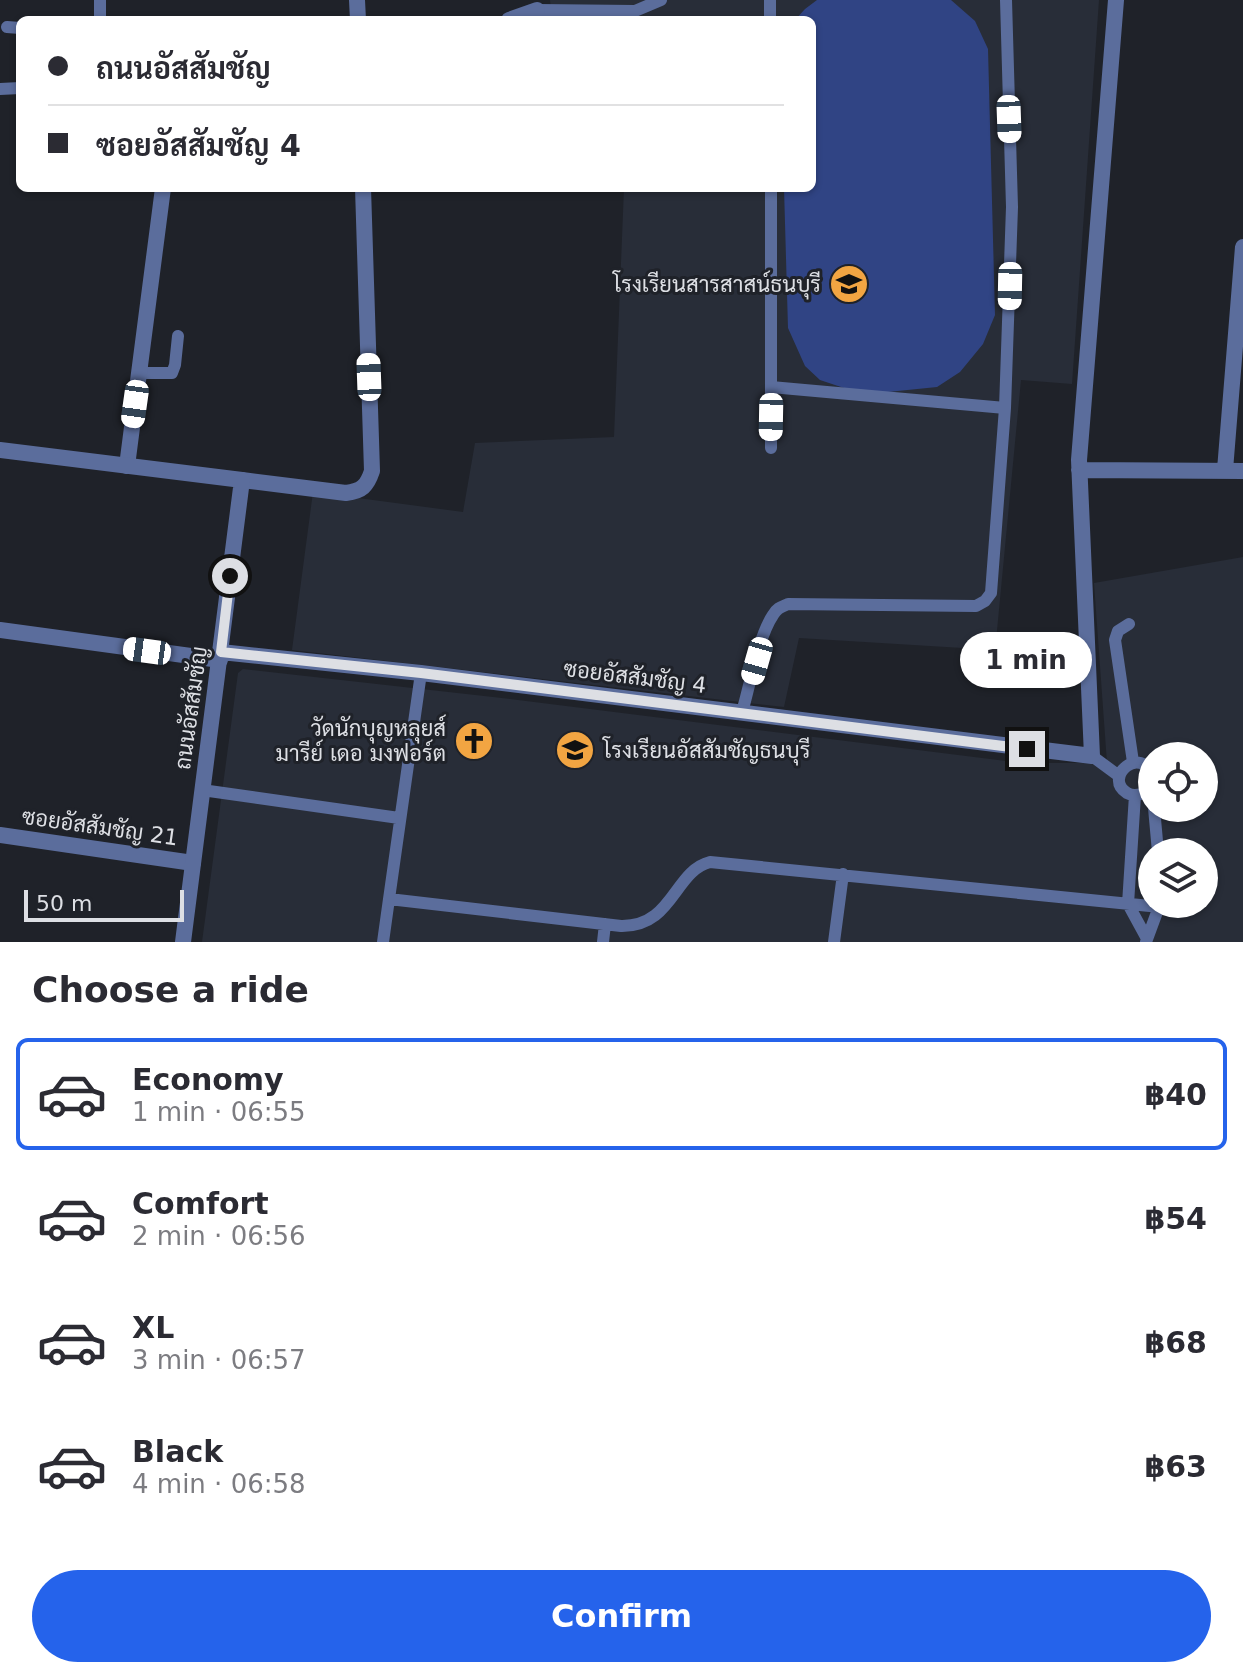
<!DOCTYPE html>
<html lang="en">
<head>
<meta charset="utf-8">
<style>
	:root { --surface:#fff; --page:#f2f2f3; --text:#2b2b33; --muted:#7c7c81; --line:#e1e1e2; --accent:#2563eb }
	body { margin:0; font-family:"DejaVu Sans",Sarabun,sans-serif; background:var(--page); color:var(--text); height:100vh; display:flex; flex-direction:column; font-size:30px; white-space:nowrap }
	* { box-sizing:border-box; margin:0 }
	p { font-size:26px; color:var(--muted) }
	.icon { flex:none; width:44px; height:44px; fill:none; stroke:currentColor; stroke-width:2; stroke-linecap:round; stroke-linejoin:round }
	.map { position:relative; height:942px; overflow:hidden }
	.details { display:flex; flex-direction:column; background:var(--surface); flex:1 }
	.details>* { flex:none }
	.banner { position:absolute; left:16px; top:16px; width:800px; height:176px; border-radius:12px; box-shadow:0 2px 6px #0004; display:grid; align-content:center; height:176px; padding:0 32px; background:var(--surface) }
	.fabs { position:absolute; left:1138px; top:742px; display:grid; gap:16px }
	.fabs a { display:grid; place-items:center; width:80px; height:80px; border-radius:50%; background:var(--surface); box-shadow:0 2px 6px #0004; font-size:40px }
	.scale { position:absolute; left:24px; bottom:20px; width:160px; box-sizing:border-box; padding-left:8px; border:4px solid #dddfe4; border-top:0; font-size:22px; line-height:28px; white-space:nowrap; color:#dddfe4; -webkit-text-stroke:6px #1f2229; paint-order:stroke }
	.end { position:absolute; width:36px; height:36px; margin:-18px; border:10px solid #dddfe4; background:#111; box-shadow:0 0 0 4px #111 }
	.from { border-radius:50% }
	.bubble { position:absolute; height:56px; border-radius:28px; background:var(--surface); box-shadow:0 2px 6px #0004; font-size:26px; font-weight:700; line-height:56px; text-align:center }
	.car { position:absolute; width:24px; height:48px; margin:-24px -12px; border-radius:10px; box-shadow:0 0 6px 2px #0007; background:linear-gradient(#fff 24%,#345 0 40%,#fff 0 76%,#345 0 86%,#fff 0) }
	.banner b { display:flex; align-items:center; gap:28px; height:76px; font-size:30px }
	.banner b+b { border-top:2px solid var(--line) }
	.banner i { width:20px; height:20px; background:var(--text) }
	ul { padding:0; list-style:none }
	li { display:flex; align-items:center; gap:24px; height:112px; margin:0 16px 12px; padding:0 16px; border:4px solid transparent; border-radius:12px }
	li div { flex:1 }
	li b { display:block; font-size:30px }
	li em { font-style:normal; font-weight:700 }
	li.active { border-color:var(--accent) }
	li>.icon { width:72px; height:72px; stroke-width:1.5 }
	h2 { padding:0 32px; font-size:36px; line-height:96px }
	.action { display:flex; gap:16px; margin-top:auto; padding:16px 32px }
	.action a { flex:1; height:92px; border-radius:48px; background:var(--accent); color:#fff; font-size:32px; font-weight:700; line-height:92px; text-align:center }
	.map>svg:first-child { display:block }
	.built { fill:#282d38; fill-rule:evenodd }
	.green { fill:#304484 }
	.lines { fill:none; stroke-linecap:round; stroke-linejoin:round }
	.service { stroke:#5b6d9c; stroke-width:12 }
	.minor { stroke:#5b6d9c; stroke-width:16 }
	.tertiary { stroke:#5b6d9c; stroke-width:16 }
	.route { stroke:#dddfe4; stroke-width:10 }
	.labels { text-anchor:middle; dominant-baseline:central; stroke-width:6; stroke-linejoin:round; paint-order:stroke }
	.poi-label { font-size:22px; fill:#dddfe4; stroke:#1f2229; text-anchor:end }
	.street-label { font-size:22px; fill:#dddfe4; stroke:#1f2229 }
</style>
</head>
<body>
<div class="map">
<svg width="1243" height="942" viewBox="0 0 1243 942">
	<rect width="100%" height="100%" fill="#1f2229"/>
	<path class="built" d="M550 0H1099L1072 384 1021 380 996 641 979 649 799 638 784 707 292 650 313 492 463 512 475 443 614 437 624 188H812V20H552Z
		M1243 557V942H202L238 673 243 669 493 697 1022 763H1107L1094 583ZM1152 756H1204V808H1152ZM1152 852H1204V904H1152Z"/>
	<path class="green" d="M817 0H951L975 21 988 49 995 315 983 344 960 372 937 387 878 393 844 388 820 380 805 366 788 328 784 188H812V20H795L805 9Z"/>
	<g class="lines">
		<path class="service" d="M770 0V20
			M537 10 635 11 661 0
			M100 20V0
			M7 27 20 28
			M0 89 20 88
			M139 373H172L175 365 178 336
			M1005 408 1012 207 1006 0
			M771 448V188
			M1129 624 1118 631 1115 640 1133 762
			M742 712C750 686 758 637 773 615 777 608 781 607 788 604L976 606 985 601 991 593 1005 408 771 387
			M1092 756 1119 776
			M1152 778C1142 742 1102 778 1127 793 1134 797 1140 795 1146 792L1152 778
			M202 790 399 818
			M1135 795 1128 904 1146 937
			M1154 808 1158 852
			M389 899 421 673
			M383 942 389 899 621 926C673 927 674 871 710 862L1160 907
			M603 942 605 924
			M834 942 843 874
			M1146 942 1160 904"/>
		<path class="minor" d="M357 0 358 20
			M509 20 537 10
			M127 466 163 188
			M1079 470 1243 471
			M1225 470 1243 247
			M242 480 346 493C362 491 367 486 372 471L363 188
			M0 630 220 660
			M221 652 421 673 1092 756 1079 460 1116 0
			M0 835 193 863"/>
		<path class="tertiary" d="M0 450 242 480 183 942"/>
	</g>
	<g class="lines">
		<path class="route" d="M230 576 221 652 421 673 1027 749"/>
	</g>
	<defs>
		<symbol id="school-disc" viewBox="-11 -11 22 22"><circle r="9.5" fill="#f2a542" stroke="#1f2229"/><path d="M0-5L7-2L0 1L-7-2ZM-4 1L0 2.5L4 1V4Q0 6-4 4Z" fill="#111"/></symbol>
		<symbol id="church-disc" viewBox="-11 -11 22 22"><circle r="9.5" fill="#f2a542" stroke="#1f2229"/><path d="M-1.2-6h2.4v3.5h3.3v2.4h-3.3V6h-2.4V-.1h-3.3v-2.4h3.3Z" fill="#111"/></symbol>
	</defs>
	<g fill-rule="evenodd">
		<use href="#school-disc" x="827" y="262" width="44" height="44"/>
		<use href="#church-disc" x="452" y="719" width="44" height="44"/>
		<use href="#school-disc" x="553" y="728" width="44" height="44"/>
	</g>
	<g class="labels">
		<g class="poi-label">
			<text x="821" y="284">โรงเรียนสารสาสน์ธนบุรี</text>
			<text x="446" y="728">วัดนักบุญหลุยส์<tspan x="446" dy="25">มารีย์ เดอ มงฟอร์ต</tspan></text>
			<text x="603" y="750" text-anchor="start">โรงเรียนอัสสัมชัญธนบุรี</text>
		</g>
		<g class="street-label">
			<text transform="translate(635 677) rotate(7)">ซอยอัสสัมชัญ 4</text>
			<text transform="translate(191 708) rotate(-82)">ถนนอัสสัมชัญ</text>
			<text transform="translate(100 827) rotate(8)">ซอยอัสสัมชัญ 21</text>
		</g>
	</g>
</svg>
<div class="fabs">
<a><svg class="icon" aria-label="locate" viewBox="0 0 24 24"><circle cx="12" cy="12" r="6"/><path d="M12 2v4M12 18v4M2 12h4M18 12h4"/></svg></a>
<a><svg class="icon" aria-label="layers" viewBox="0 0 24 24"><path d="M12 4l9 5-9 5-9-5zM3 14l9 5 9-5"/></svg></a>
</div>
<div class="scale">50 m</div>
<i class="end from" style="left:230px;top:576px"></i>
<i class="end" style="left:1027px;top:749px"></i>
<div class="bubble" style="left:960px;top:632px;width:132px">1 min</div>
<i class="car" style="left:1009px;top:119px;rotate:178deg"></i>
<i class="car" style="left:1010px;top:286px;rotate:181deg"></i>
<i class="car" style="left:369px;top:377px;rotate:358deg"></i>
<i class="car" style="left:135px;top:404px;rotate:188deg"></i>
<i class="car" style="left:771px;top:417px;rotate:181deg"></i>
<i class="car" style="left:147px;top:651px;rotate:278deg"></i>
<i class="car" style="left:757px;top:661px;rotate:196deg"></i>
<div class="banner">
<b><i class="from"></i>ถนนอัสสัมชัญ</b>
<b><i></i>ซอยอัสสัมชัญ 4</b>
</div>
</div>
<section class="details">
<h2>Choose a ride</h2>
<ul>
<li class="active"><svg class="icon" aria-label="car" viewBox="0 0 24 24"><path d="M5 17H2v-5l4-1 3-4h7l3 4 3 1v5h-3M9 17h6M6 11h13"/><circle cx="7" cy="17" r="2"/><circle cx="17" cy="17" r="2"/></svg><div><b>Economy</b><p>1 min · 06:55</p></div><em>฿40</em></li>
<li><svg class="icon" aria-label="car" viewBox="0 0 24 24"><path d="M5 17H2v-5l4-1 3-4h7l3 4 3 1v5h-3M9 17h6M6 11h13"/><circle cx="7" cy="17" r="2"/><circle cx="17" cy="17" r="2"/></svg><div><b>Comfort</b><p>2 min · 06:56</p></div><em>฿54</em></li>
<li><svg class="icon" aria-label="car" viewBox="0 0 24 24"><path d="M5 17H2v-5l4-1 3-4h7l3 4 3 1v5h-3M9 17h6M6 11h13"/><circle cx="7" cy="17" r="2"/><circle cx="17" cy="17" r="2"/></svg><div><b>XL</b><p>3 min · 06:57</p></div><em>฿68</em></li>
<li><svg class="icon" aria-label="car" viewBox="0 0 24 24"><path d="M5 17H2v-5l4-1 3-4h7l3 4 3 1v5h-3M9 17h6M6 11h13"/><circle cx="7" cy="17" r="2"/><circle cx="17" cy="17" r="2"/></svg><div><b>Black</b><p>4 min · 06:58</p></div><em>฿63</em></li>
</ul>
<div class="action"><a>Confirm</a></div>
</section>
</body>
</html>
